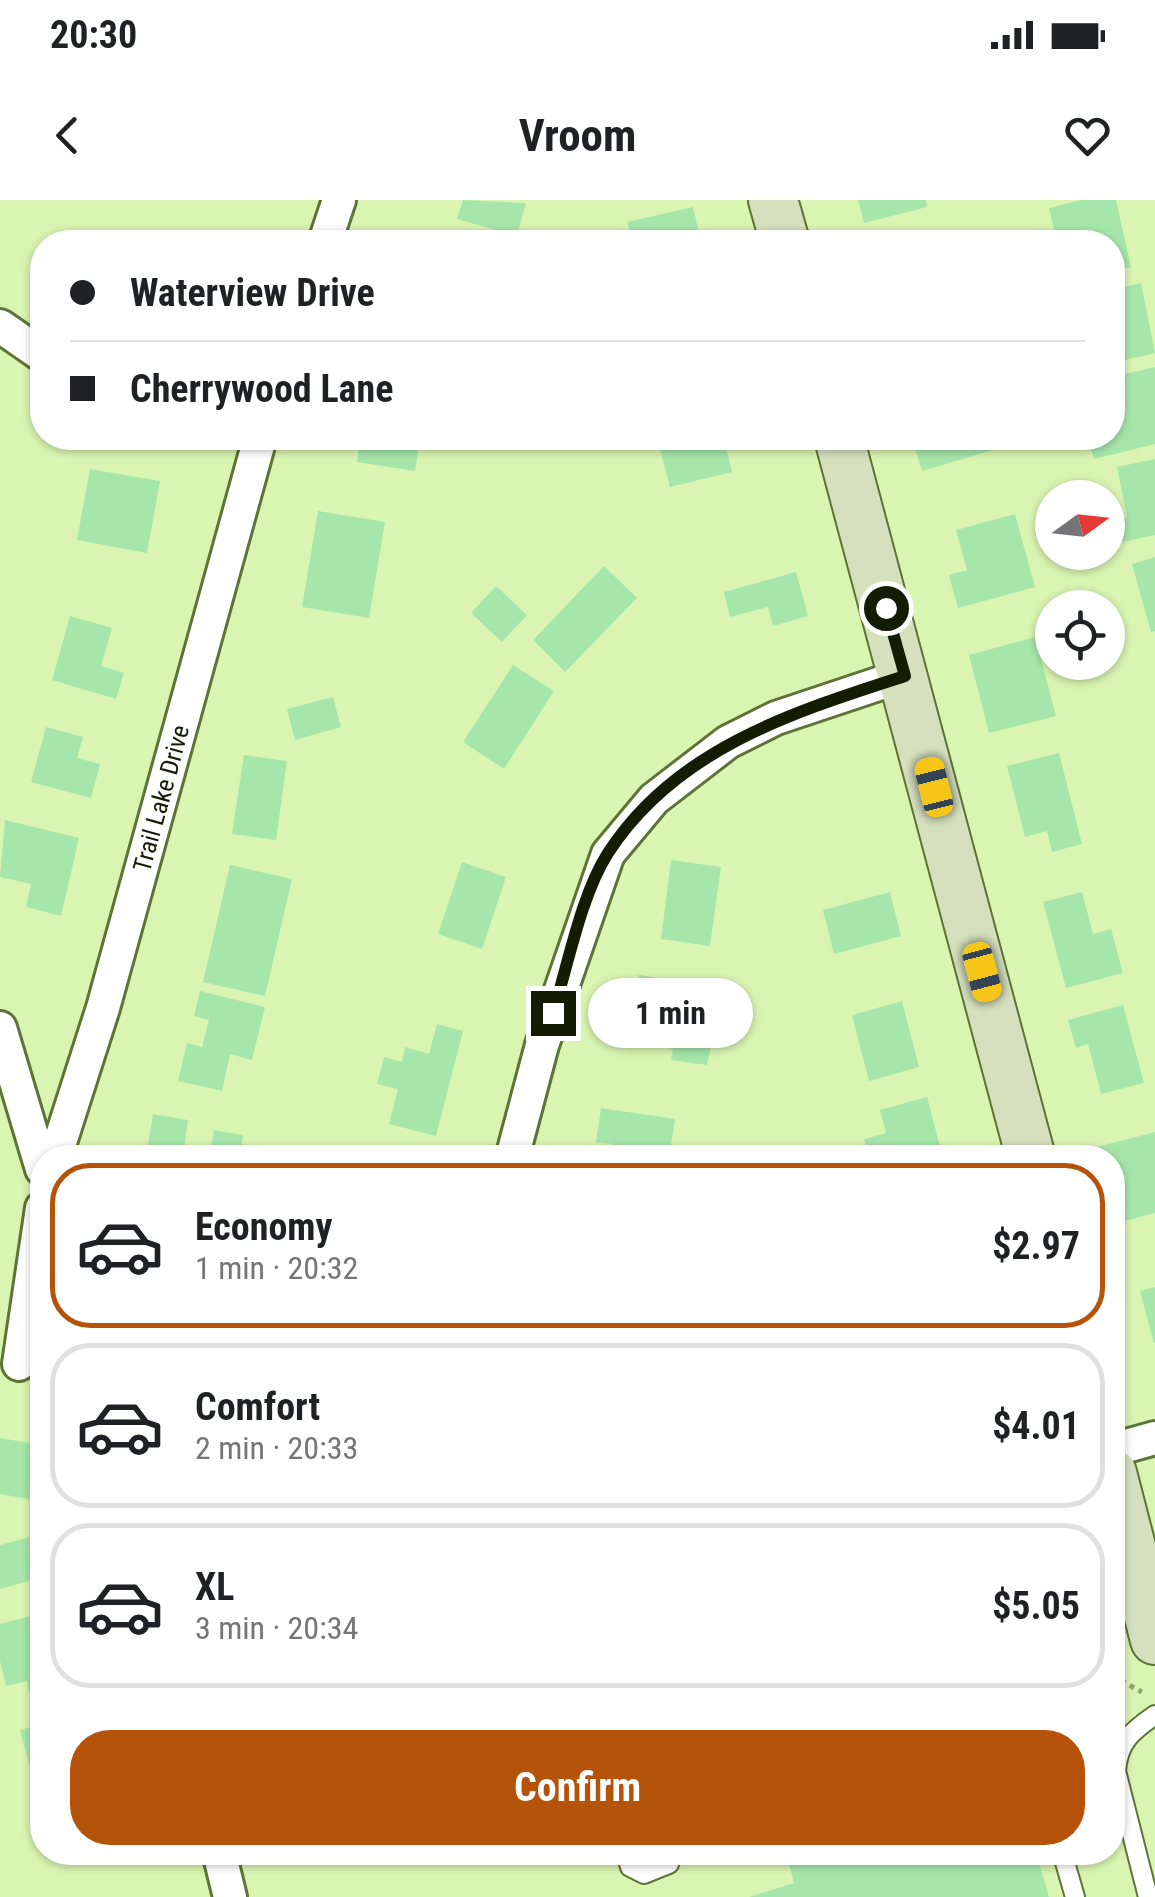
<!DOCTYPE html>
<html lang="en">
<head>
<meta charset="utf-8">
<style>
	:root { --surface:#fff; --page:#f2f2f2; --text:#202124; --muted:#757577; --line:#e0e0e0; --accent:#b45309 }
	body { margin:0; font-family:"Roboto Condensed",sans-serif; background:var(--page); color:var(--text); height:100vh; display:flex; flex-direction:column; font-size:38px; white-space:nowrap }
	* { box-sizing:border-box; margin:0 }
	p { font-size:32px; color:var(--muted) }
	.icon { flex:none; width:55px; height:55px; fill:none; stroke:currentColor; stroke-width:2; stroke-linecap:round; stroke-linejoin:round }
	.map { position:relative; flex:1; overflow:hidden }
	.panel { position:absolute; left:30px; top:945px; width:1095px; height:720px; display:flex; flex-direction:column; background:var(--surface); border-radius:40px; box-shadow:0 2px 8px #0004 }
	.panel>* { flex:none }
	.top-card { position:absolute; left:30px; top:30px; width:1095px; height:220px; border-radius:40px; box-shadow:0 2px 8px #0004; display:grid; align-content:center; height:220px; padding:0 40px; background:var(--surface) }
	.needle { width:65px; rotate:75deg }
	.fabs { position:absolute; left:1035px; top:280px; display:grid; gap:20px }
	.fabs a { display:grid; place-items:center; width:90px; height:90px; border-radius:50%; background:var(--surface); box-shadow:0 2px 8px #0004; font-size:50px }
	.end { position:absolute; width:45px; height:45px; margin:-22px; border:12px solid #141d04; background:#fff; box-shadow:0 0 0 5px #fff }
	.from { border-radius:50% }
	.bubble { position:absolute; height:70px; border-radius:35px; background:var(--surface); box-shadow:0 2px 8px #0004; font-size:32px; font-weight:700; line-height:70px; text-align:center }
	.car { position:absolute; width:30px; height:60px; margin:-30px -15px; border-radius:12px; box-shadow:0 0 8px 2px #0007; background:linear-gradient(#f5c518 24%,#345 0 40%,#f5c518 0 76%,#345 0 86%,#f5c518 0) }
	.top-card b { display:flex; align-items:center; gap:35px; height:95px; font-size:38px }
	.top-card b+b { border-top:2px solid var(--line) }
	.top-card i { width:25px; height:25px; background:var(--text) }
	ul { padding:18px 0 0; list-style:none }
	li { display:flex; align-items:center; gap:30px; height:165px; margin:0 20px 15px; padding:0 20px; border:5px solid var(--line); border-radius:40px }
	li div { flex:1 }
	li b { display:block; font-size:38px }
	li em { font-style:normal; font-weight:700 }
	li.selected { border-color:var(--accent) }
	li>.icon { width:90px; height:90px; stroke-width:1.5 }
	.button { display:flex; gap:20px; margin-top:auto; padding:20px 40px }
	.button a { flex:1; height:115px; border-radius:40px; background:var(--accent); color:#fff; font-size:40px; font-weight:700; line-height:115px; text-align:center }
	.status { display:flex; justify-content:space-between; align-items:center; height:70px; padding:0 50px; background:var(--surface); direction:ltr }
	.status svg { height:28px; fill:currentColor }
	header { display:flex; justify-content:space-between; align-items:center; height:130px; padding:0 40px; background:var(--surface); font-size:45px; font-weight:700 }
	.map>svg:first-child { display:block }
	.building { fill:#a7e6ab }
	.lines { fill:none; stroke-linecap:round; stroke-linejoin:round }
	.lane-casing { stroke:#5d7436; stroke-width:22 }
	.street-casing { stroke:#5d7436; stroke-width:38 }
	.secondary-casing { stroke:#5d7436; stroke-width:52 }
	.path { stroke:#92a672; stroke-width:5; stroke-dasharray:5 5; stroke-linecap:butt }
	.lane { stroke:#fff; stroke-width:18 }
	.street { stroke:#fff; stroke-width:32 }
	.secondary { stroke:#d5e0be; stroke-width:48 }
	.route { stroke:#141d04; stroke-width:12 }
	.labels { text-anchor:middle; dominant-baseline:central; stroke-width:10; stroke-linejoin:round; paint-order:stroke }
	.street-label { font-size:25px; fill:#141d04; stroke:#fff }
</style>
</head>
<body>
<div class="status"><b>20:30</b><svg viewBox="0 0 49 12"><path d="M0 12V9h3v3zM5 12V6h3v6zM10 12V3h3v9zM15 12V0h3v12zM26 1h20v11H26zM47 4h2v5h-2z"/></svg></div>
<header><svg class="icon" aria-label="back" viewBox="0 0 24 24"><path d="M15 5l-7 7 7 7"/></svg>Vroom<svg class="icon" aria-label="heart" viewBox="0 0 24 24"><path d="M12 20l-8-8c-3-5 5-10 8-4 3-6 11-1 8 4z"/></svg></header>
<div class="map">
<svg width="1155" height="1697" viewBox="0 0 1155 1697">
	<rect width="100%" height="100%" fill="#daf5b2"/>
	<path class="building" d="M463 0 526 3 517 36 457 19Z
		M858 0H926L927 7 864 23Z
		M1081 0H1116L1131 67 1112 72V42H1057L1049 8Z
		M693 7 701 42H632L627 22Z
		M1141 83 1155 153 1112 163V90Z
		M1155 167V244L1094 259 1088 238H1112V177Z
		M360 238H420L415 271 357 262Z
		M657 238H724L732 272 670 287Z
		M912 238H989L993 250 922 271Z
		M1155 259V335L1118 343 1113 320 1127 317 1117 267Z
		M90 269 160 281 147 353 77 340Z
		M318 311 385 322 369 418 302 407Z
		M1015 314 1035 387 958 408 949 375 967 370 956 330Z
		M1155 357V431L1151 432 1132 364Z
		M604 366 637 398 565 472 533 440Z
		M796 372 808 416 773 426 768 407 730 417 724 392Z
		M496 386 527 415 502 442 471 413Z
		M70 416 112 428 101 466 124 473 116 499 52 480Z
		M1035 437 1056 516 989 533 969 455Z
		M513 465 554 491 504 569 463 542Z
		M333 497 341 527 295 540 287 509Z
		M46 527 83 537 77 558 100 564 91 598 31 582Z
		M1059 553 1082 644 1052 652 1047 631 1025 637 1007 566Z
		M244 555 287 561 276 640 232 634Z
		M5 620 79 638 61 716 26 707 31 684 0 677Z
		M671 660 721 667 710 746 661 739Z
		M462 662 506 677 482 749 438 734Z
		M230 665 292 679 265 796 203 782Z
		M890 692 901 736 834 754 823 710Z
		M1082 692 1093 734 1111 729 1123 773 1066 788 1043 702Z
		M639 775 724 788 707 865 671 860 673 849 629 843Z
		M200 791 265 807 252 860 230 854 222 891 178 881 187 843 202 847 209 820 194 816Z
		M902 801 919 867 869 881 852 815Z
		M1123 805 1144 883 1101 894 1088 844 1076 848 1068 820Z
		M437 824 463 831 436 936 389 924 398 889 377 884 384 857 402 862 405 847 429 854Z
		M927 897 943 958H869L864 939 886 933 880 910Z
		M601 908 675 919 669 958H611L613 944 596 942Z
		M153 914 188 920 184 950 210 954 214 930 243 935 240 958H146Z
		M1155 932V1013L1117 1023 1112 958H1100L1097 947Z
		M1155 1087V1143H1154L1140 1091Z
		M0 1238 42 1245V1285L31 1283 29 1299 0 1294Z
		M41 1334 42 1377 0 1389V1345Z
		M42 1413V1502L32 1505 27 1481 6 1486 0 1461V1424Z
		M42 1524V1608H41L20 1530Z
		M786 1652H1036L1049 1697H749L794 1683Z"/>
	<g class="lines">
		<defs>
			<path id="lane" d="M626 1652 630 1667 644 1674 669 1664 673 1652
				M1062 1652 1075 1697
				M1148 1697 1116 1571C1118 1542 1132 1531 1155 1515"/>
			<g id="street">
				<path d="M325 42 339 0"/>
				<path d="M0 126 42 155"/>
				<path d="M0 828 42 969"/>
				<path id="s1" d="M55 958 103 808 260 238"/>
				<path d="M512 958 542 845 608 654 654 599 728 542 776 518 905 475"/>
				<path d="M19 1164 42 1008"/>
				<path d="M1112 1250 1155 1238"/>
				<path d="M219 1652 230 1697"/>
			</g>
			<path id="secondary" d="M773 0 785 42
				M839 238 1031 958
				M1112 1273 1155 1440"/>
		</defs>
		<use href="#lane" class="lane-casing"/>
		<use href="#street" class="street-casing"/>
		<use href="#secondary" class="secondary-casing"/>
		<path class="path" d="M1112 1476 1142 1492"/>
		<use href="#lane" class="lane"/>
		<use href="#street" class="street"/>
		<use href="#secondary" class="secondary"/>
	</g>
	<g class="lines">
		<path class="route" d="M553 813C568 765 581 695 608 653 676 548 794 512 905 476L886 408"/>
	</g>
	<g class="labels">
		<g class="street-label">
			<text stroke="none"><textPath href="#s1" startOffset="375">Trail Lake Drive</textPath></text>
		</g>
	</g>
</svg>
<div class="fabs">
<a><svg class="needle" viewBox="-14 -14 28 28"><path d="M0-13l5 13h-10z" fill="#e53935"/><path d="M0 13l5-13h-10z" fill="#757577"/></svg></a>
<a><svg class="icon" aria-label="locate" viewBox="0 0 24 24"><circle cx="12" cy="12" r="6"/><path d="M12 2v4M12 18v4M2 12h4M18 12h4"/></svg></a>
</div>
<i class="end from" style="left:886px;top:408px"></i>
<i class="end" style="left:553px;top:813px"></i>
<div class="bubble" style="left:588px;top:778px;width:165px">1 min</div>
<i class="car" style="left:934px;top:587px;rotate:346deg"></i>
<i class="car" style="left:982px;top:772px;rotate:165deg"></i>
<div class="top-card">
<b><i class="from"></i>Waterview Drive</b>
<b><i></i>Cherrywood Lane</b>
</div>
<section class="panel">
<ul>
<li class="selected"><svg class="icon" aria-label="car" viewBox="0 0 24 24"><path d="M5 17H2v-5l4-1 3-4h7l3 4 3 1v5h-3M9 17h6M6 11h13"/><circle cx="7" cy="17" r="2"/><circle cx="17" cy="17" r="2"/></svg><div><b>Economy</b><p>1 min · 20:32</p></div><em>$2.97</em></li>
<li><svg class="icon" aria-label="car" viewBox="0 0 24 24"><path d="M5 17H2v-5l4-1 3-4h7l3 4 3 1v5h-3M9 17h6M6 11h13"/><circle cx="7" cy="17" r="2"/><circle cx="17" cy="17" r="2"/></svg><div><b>Comfort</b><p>2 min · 20:33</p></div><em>$4.01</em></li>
<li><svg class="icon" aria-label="car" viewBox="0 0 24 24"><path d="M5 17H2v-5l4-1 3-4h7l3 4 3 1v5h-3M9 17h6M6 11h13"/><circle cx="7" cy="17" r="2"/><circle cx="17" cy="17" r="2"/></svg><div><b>XL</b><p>3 min · 20:34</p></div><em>$5.05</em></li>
</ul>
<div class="button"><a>Confirm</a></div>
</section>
</div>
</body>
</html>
